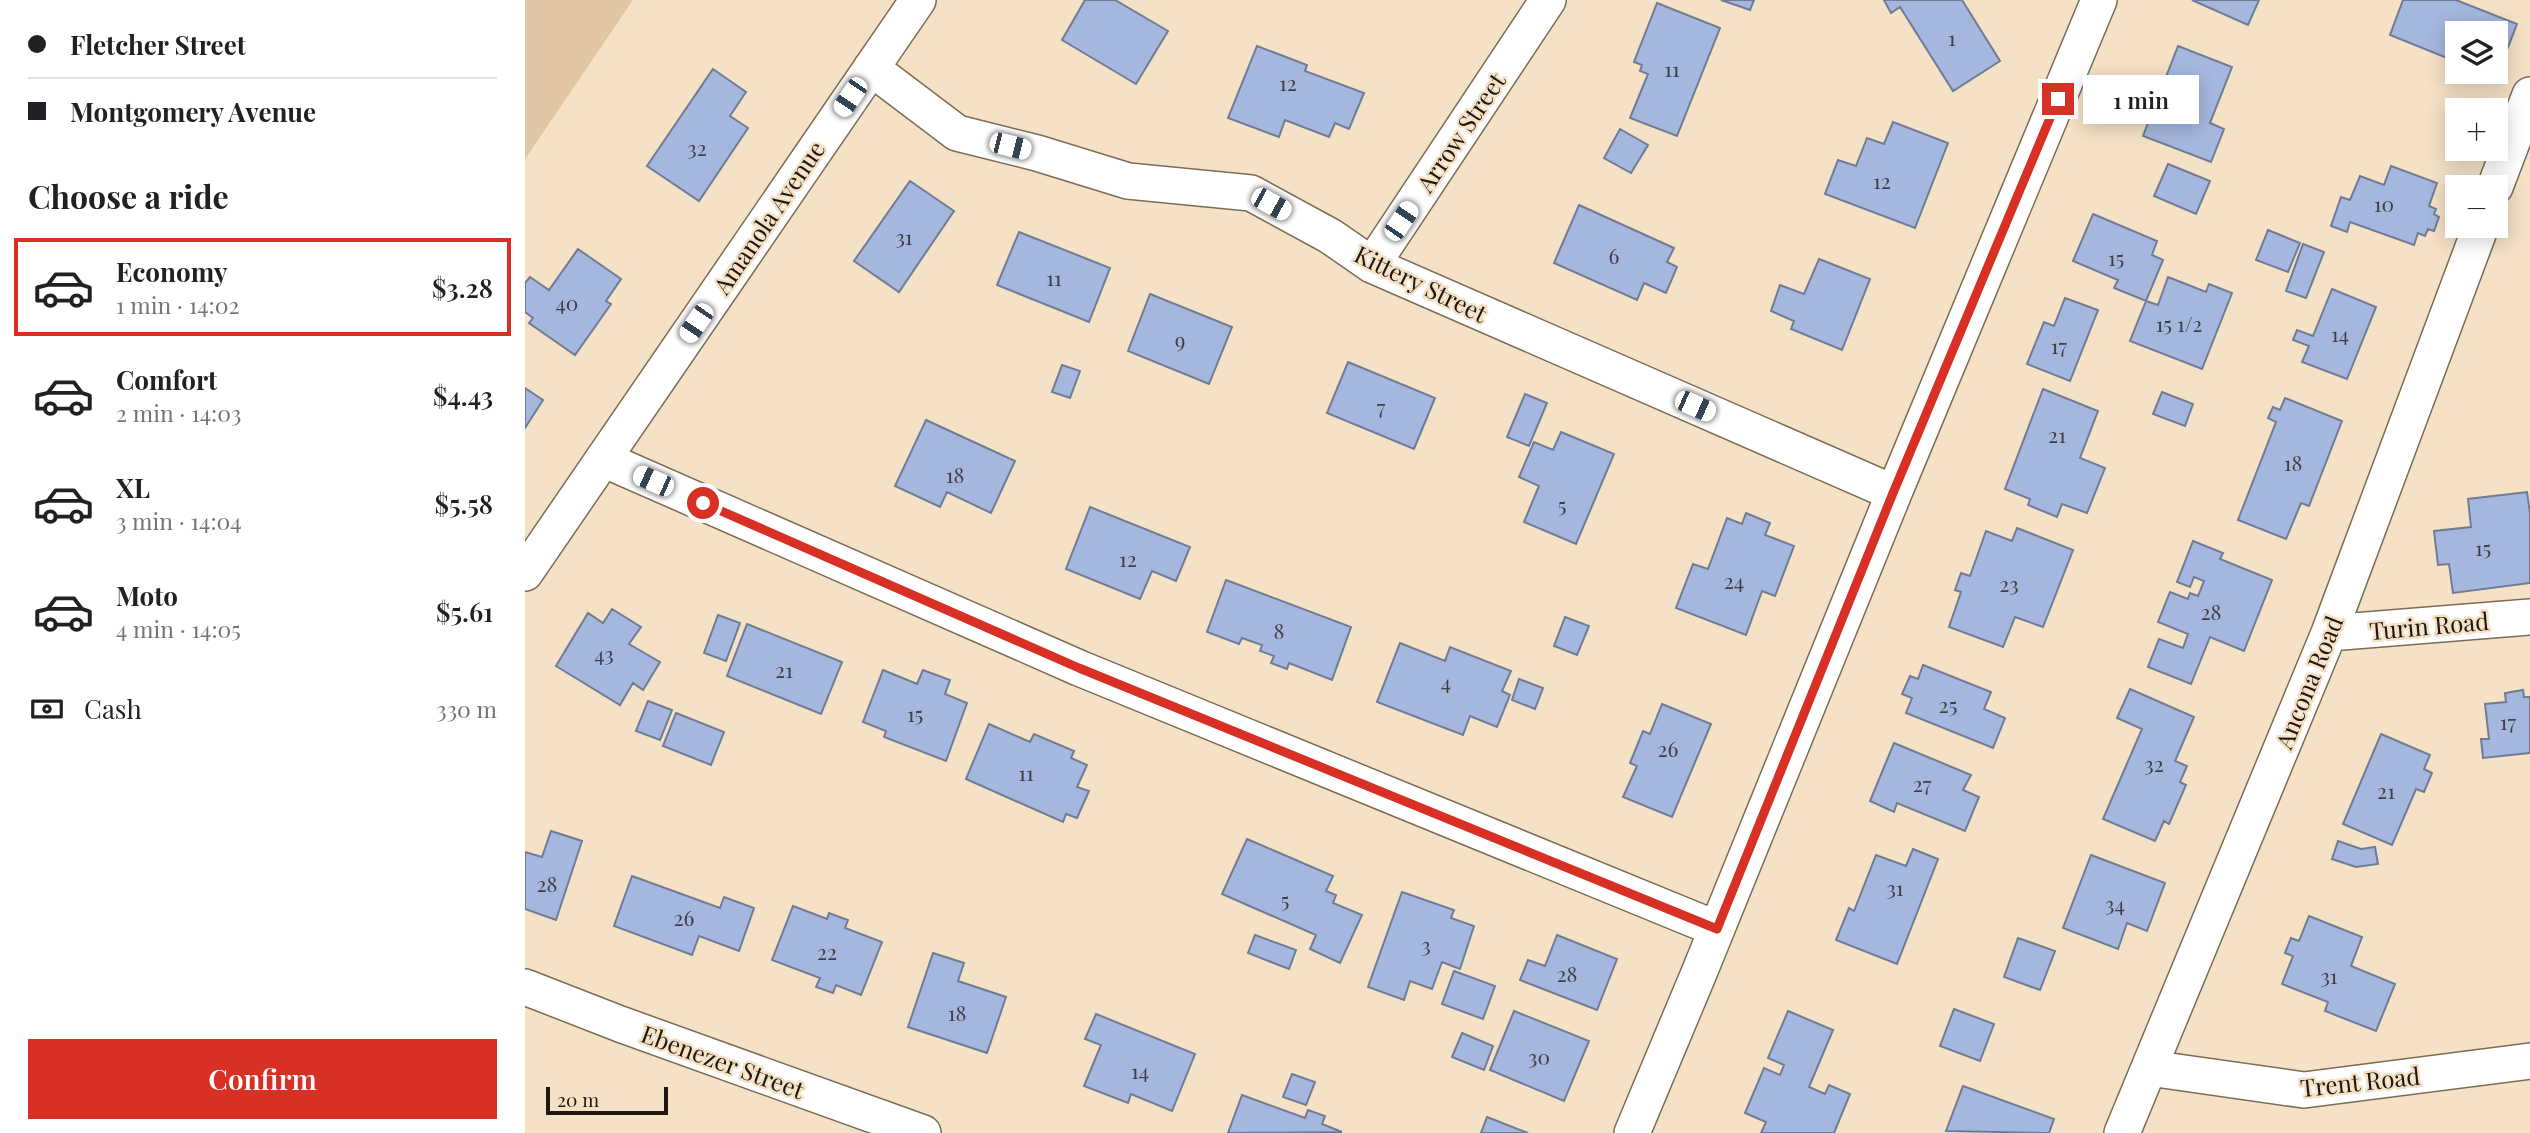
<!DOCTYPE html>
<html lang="en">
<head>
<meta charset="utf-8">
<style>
	:root { --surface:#fff; --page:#f2f2f2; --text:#202124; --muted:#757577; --line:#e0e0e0; --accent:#d93025 }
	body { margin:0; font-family:"Playfair Display",serif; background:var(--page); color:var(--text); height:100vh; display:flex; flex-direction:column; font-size:26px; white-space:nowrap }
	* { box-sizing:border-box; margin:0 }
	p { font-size:23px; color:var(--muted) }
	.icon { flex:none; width:38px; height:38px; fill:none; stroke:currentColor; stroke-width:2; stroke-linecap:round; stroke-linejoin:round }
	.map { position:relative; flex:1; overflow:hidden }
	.side { display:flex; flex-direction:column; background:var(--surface); width:525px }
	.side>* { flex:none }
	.banner { display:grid; align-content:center; height:154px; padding:0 28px; background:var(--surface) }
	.buttons { position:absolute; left:1920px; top:21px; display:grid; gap:14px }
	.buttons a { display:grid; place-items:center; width:63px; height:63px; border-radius:0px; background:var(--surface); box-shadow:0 4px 18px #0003; font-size:35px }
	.scale { position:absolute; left:21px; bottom:18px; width:122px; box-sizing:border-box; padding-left:7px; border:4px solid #1f180f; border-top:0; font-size:19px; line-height:24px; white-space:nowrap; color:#1f180f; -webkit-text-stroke:5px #f4e1c6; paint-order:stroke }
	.end { position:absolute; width:32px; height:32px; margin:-16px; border:9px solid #d93025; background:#fff; box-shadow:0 0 0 4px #fff }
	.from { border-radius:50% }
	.bubble { position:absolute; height:49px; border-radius:0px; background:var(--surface); box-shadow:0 4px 18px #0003; font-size:23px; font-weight:600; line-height:49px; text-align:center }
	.car { position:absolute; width:21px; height:42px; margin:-21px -10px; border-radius:9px; box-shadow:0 0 5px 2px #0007; background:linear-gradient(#fff 24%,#345 0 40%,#fff 0 76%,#345 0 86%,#fff 0) }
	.banner b { display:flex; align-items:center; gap:24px; height:66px; font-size:26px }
	.banner b+b { border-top:2px solid var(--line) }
	.banner i { width:18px; height:18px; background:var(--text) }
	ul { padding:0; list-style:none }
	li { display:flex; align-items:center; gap:21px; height:98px; margin:0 14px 10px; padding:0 14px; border:4px solid transparent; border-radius:0px }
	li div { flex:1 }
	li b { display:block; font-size:26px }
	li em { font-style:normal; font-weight:600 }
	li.active { border-color:var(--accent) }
	li>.icon { width:63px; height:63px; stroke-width:1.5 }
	h2 { padding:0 28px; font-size:32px; line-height:84px }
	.pay { display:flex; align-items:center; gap:18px; height:77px; padding:0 28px; font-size:26px }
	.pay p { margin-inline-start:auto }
	.cta { display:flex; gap:14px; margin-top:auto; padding:14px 28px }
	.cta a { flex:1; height:80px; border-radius:0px; background:var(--accent); color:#fff; font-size:28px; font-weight:600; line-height:80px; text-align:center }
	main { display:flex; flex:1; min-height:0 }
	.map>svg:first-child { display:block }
	.green { fill:#e0c6a2 }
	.building { fill:#a5b7de; stroke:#707c94; stroke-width:2 }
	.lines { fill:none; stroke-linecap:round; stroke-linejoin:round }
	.minor-casing { stroke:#7d6c55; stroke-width:38 }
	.minor { stroke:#fff; stroke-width:35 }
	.route { stroke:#d93025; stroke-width:9 }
	.labels { text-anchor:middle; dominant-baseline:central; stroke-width:5; stroke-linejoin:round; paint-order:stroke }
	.number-label { font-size:21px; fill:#404043 }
	.street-label { font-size:24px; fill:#1f180f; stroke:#f4e1c6 }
</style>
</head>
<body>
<main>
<section class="side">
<div class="banner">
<b><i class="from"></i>Fletcher Street</b>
<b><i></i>Montgomery Avenue</b>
</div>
<h2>Choose a ride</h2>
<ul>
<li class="active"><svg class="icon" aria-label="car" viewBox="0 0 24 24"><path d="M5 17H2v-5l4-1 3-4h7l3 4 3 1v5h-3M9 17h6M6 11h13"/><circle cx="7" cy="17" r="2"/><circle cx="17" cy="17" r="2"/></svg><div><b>Economy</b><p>1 min · 14:02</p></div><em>$3.28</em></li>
<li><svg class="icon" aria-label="car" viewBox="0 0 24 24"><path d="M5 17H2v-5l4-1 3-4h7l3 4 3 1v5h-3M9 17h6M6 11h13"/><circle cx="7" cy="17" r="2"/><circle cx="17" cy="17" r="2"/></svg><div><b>Comfort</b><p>2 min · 14:03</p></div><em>$4.43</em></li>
<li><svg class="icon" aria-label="car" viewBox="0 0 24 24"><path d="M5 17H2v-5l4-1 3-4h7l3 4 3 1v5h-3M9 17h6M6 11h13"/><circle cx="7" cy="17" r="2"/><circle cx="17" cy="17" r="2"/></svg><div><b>XL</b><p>3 min · 14:04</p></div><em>$5.58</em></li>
<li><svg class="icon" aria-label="car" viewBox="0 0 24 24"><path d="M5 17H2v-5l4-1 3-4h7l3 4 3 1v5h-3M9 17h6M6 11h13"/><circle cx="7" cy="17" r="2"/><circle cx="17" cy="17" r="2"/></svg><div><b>Moto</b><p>4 min · 14:05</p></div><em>$5.61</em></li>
</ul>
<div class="pay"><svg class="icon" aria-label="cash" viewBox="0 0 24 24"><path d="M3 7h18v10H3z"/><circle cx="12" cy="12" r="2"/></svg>Cash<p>330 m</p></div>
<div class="cta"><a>Confirm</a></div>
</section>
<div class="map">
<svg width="2005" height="1133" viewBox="0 0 2005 1133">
	<rect width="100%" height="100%" fill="#f4e1c6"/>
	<path class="green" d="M0 0H108L0 159Z"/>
	<path class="building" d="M560 0H590L643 31 611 84 537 40Z
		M1196 0H1229L1225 10Z
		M1359 0H1437L1475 61 1428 91 1375 7 1366 13Z
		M1667 0H1734L1723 25Z
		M1878 0H1931L1992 24 1980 55 1970 51V33H1932V62L1865 35Z
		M1132 3 1195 28 1152 136 1105 118 1123 74 1115 71 1117 65 1109 62Z
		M732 46 782 65 780 71 839 93 824 129 810 123 804 137 760 120 754 137 703 118Z
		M1653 46 1707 67 1685 123 1699 129 1686 162 1618 136Z
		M188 69 221 92 205 116 223 128 174 201 122 166Z
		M1368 122 1423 143 1390 228 1300 194 1313 160 1331 166 1342 138 1359 144Z
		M1095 129 1123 145 1106 173 1079 158Z
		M1643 164 1685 181 1671 214 1629 196Z
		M1866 166 1912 183 1904 206 1911 209 1909 214 1914 217 1909 231 1903 229 1900 236 1893 233 1889 245 1825 222 1822 232 1806 226 1816 197 1825 200 1835 176 1859 185Z
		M385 181 429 211 374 292 329 261Z
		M1054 205 1149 248 1142 262 1152 267 1141 293 1119 283 1112 300 1029 263Z
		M1568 214 1632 241 1627 255 1638 260 1621 301 1589 288 1593 280 1548 261Z
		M1743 230 1775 243 1763 272 1731 260Z
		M494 232 585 268 564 322 472 285Z
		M1778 244 1799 252 1781 298 1761 291Z
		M53 249 96 279 81 301 86 304 50 355 4 323 8 318 0 312V283L5 277 24 290Z
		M1294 259 1345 279 1317 350 1266 329 1269 321 1246 311 1255 285 1279 294Z
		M1643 277 1681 292 1684 284 1707 293 1677 369 1605 341 1621 301 1633 305Z
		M1807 289 1851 307 1822 379 1777 362 1784 346 1768 340 1772 330 1788 336Z
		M625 294 707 327 684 384 603 351Z
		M1540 298 1573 310 1545 381 1502 364 1519 322 1529 326Z
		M823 362 910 398 889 449 802 413Z
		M537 365 555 371 545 398 527 392Z
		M0 388 18 400 0 428Z
		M1518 389 1573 411 1555 458 1580 468 1562 513 1537 504 1532 517 1503 505 1505 499 1480 489Z
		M1637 392 1668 404 1660 426 1628 414Z
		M1000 394 1022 403 1004 446 982 437Z
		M1760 398 1817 421 1784 506 1776 503 1761 539 1713 520 1751 422 1743 418 1748 407 1755 410Z
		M401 420 490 461 466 513 422 492 415 507 370 486Z
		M1036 432 1089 454 1051 544 999 522 1014 486 994 477 1009 442 1028 450Z
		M2002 492 2005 513V583L1928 593 1924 564 1913 565 1909 531 1946 527 1943 499Z
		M565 507 665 547 651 581 627 571 615 599 541 569Z
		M1221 513 1245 523 1240 535 1269 546 1250 596 1237 591 1221 635 1151 608 1168 564 1183 569 1202 518 1217 524Z
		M1492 528 1548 550 1518 627 1490 617 1478 647 1424 627 1436 592 1430 590 1436 573 1445 576 1461 531 1487 541Z
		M1668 541 1698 553 1695 559 1747 580 1719 651 1685 637 1666 684 1623 667 1634 639 1658 648 1663 634 1633 622 1645 592 1663 599 1665 593 1673 596 1679 581 1669 577 1665 587 1652 582Z
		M701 580 826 627 807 680 764 663 762 669 746 663 749 656 735 651 737 645 717 638 714 644 682 632Z
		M87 609 116 627 104 644 135 662 118 690 108 683 95 705 31 666 63 613 78 623Z
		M193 615 215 623 201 661 179 653Z
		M1040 617 1064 626 1052 655 1029 646Z
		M222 624 317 662 296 714 202 676Z
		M875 643 920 661 925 647 986 671 977 691 985 695 972 727 945 716 938 735 852 702Z
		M1398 665 1466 692 1459 709 1480 718 1468 748 1381 713 1387 698 1377 694 1385 676 1393 679Z
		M358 670 392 684 398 670 425 680 420 694 442 703 421 761 359 737 361 731 338 722Z
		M994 679 1018 688 1010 709 987 700Z
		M1605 689 1669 717 1650 761 1662 766 1655 782 1661 785 1644 824 1639 821 1630 841 1578 819 1617 729 1592 718Z
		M1998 690 1999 697H2005V753L1958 758 1956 739H1964L1960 704 1981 702 1980 693Z
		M123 701 147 710 135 740 111 731Z
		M1137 704 1186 724 1147 817 1098 797 1112 766 1105 763 1118 731 1125 734Z
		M151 713 199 732 186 765 138 746Z
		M464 724 505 742 509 734 549 751 546 758 562 765 552 787 564 791 552 818 541 814 538 822 441 779Z
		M1856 734 1905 755 1899 769 1907 773 1899 792 1891 789 1867 845 1818 824Z
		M1369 743 1446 775 1438 790 1454 797 1440 831 1372 803 1369 812 1345 801Z
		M26 831 57 841 31 920 0 909V852L17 857Z
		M722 839 808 876 801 891 811 895 808 903 837 915 815 963 785 949 791 935 697 894Z
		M1813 841 1836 849 1850 847 1853 864 1831 867 1807 859Z
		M1388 849 1413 859 1372 964 1311 940 1324 908 1329 911 1351 855 1381 866Z
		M1566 855 1640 883 1622 931 1602 923 1593 949 1538 928Z
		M107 876 195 908 199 897 229 908 214 951 174 936 167 955 89 926Z
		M877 892 929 910 926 918 949 926 935 969 917 962 907 989 885 981 879 1000 843 987Z
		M268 906 302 919 304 913 323 920 320 928 357 942 336 995 311 985 308 993 291 987 295 978 247 960Z
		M1784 916 1837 937 1826 966 1870 984 1851 1031 1800 1011 1803 1002 1757 984 1768 956 1760 953 1766 938 1774 941Z
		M730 935 771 950 764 969 723 953Z
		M1032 935 1092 959 1072 1010 995 980 1003 960 1020 966Z
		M1493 938 1530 951 1515 990 1479 977Z
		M408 953 439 963 433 981 481 997 462 1053 383 1027Z
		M929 971 970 986 958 1019 917 1004Z
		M1429 1009 1469 1024 1455 1061 1415 1046Z
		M989 1011 1064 1041 1039 1101 965 1070Z
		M1263 1011 1308 1030 1284 1087 1300 1094 1304 1085 1325 1094 1309 1133H1236L1241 1122 1220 1113 1239 1068 1255 1075 1259 1065 1243 1058Z
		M571 1014 670 1054 647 1111 606 1094 603 1103 559 1086 576 1045 560 1039Z
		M937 1033 968 1046 959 1070 927 1057Z
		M767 1074 790 1082 781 1105 758 1097Z
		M1438 1086 1529 1119 1524 1133 1421 1131Z
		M717 1095 780 1118 783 1110 800 1116 797 1124 817 1132 703 1133Z
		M962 1117 1003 1133H956Z"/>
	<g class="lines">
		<defs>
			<path id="minor" d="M346 68 432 133 512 153 603 181 726 193 805 236 847 265 1369 493
				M1970 187 2005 95
				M847 265 1023 0
				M78 459 554 668 1192 929
				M0 573 393 0
				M1804 633 2005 617
				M0 987 95 1024 398 1133
				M1624 1068 1779 1090 2005 1061
				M1107 1133 1174 973 1369 493 1574 0
				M1597 1133 1804 633 1956 226"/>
		</defs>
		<use href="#minor" class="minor-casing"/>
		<use href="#minor" class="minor"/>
	</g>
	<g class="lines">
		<path class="route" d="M178 503 554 668 1192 929 1368 493 1533 99"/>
	</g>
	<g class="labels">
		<g class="number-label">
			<text x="1427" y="37">1</text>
			<text x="1147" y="68">11</text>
			<text x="763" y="82">12</text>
			<text x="172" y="147">32</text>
			<text x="1357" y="180">12</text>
			<text x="1859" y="203">10</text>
			<text x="379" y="236">31</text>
			<text x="1089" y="255">6</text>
			<text x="1591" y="257">15</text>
			<text x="529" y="277">11</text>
			<text x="42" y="302">40</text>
			<text x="1654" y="323">15 1/2</text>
			<text x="1815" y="333">14</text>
			<text x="655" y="339">9</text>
			<text x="1534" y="345">17</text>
			<text x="856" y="406">7</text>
			<text x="1532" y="434">21</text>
			<text x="1768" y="462">18</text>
			<text x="430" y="474">18</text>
			<text x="1037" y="504">5</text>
			<text x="1958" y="547">15</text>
			<text x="603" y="558">12</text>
			<text x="1209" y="580">24</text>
			<text x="1484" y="583">23</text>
			<text x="1686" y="611">28</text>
			<text x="754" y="630">8</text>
			<text x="79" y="653">43</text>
			<text x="259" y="669">21</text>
			<text x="921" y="681">4</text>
			<text x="1423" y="704">25</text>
			<text x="390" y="713">15</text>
			<text x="1983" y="721">17</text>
			<text x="1143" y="748">26</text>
			<text x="1629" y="763">32</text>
			<text x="501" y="772">11</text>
			<text x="1397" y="783">27</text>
			<text x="1861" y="790">21</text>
			<text x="22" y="883">28</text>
			<text x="1370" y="887">31</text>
			<text x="760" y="899">5</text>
			<text x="1590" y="903">34</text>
			<text x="159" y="917">26</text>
			<text x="901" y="944">3</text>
			<text x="302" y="951">22</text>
			<text x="1042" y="973">28</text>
			<text x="1804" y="975">31</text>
			<text x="432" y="1012">18</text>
			<text x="1014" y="1056">30</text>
			<text x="615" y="1070">14</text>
		</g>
		<g class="street-label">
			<text transform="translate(935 132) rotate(-56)">Arrow Street</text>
			<text transform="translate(243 217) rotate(-56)">Amanola Avenue</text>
			<text transform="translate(896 283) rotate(26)">Kittery Street</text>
			<text transform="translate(1904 625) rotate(-5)">Turin Road</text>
			<text transform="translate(1783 682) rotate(-68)">Ancona Road</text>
			<text transform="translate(198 1061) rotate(20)">Ebenezer Street</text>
			<text transform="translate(1835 1081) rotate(-6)">Trent Road</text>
		</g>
	</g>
</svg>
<div class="buttons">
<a><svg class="icon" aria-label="layers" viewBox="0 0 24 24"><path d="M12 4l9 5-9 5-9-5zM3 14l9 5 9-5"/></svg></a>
<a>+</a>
<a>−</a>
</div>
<div class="scale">20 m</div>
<i class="end from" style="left:178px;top:503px"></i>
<i class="end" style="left:1533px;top:99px"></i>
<div class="bubble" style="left:1558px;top:75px;width:116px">1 min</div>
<i class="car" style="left:325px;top:97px;rotate:214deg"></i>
<i class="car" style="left:485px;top:146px;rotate:104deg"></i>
<i class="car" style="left:746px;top:204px;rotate:119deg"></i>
<i class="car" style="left:876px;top:221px;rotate:34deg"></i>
<i class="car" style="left:171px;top:323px;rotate:214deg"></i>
<i class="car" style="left:1170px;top:406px;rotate:114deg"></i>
<i class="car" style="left:128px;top:481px;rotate:294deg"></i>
</div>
</main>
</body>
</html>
